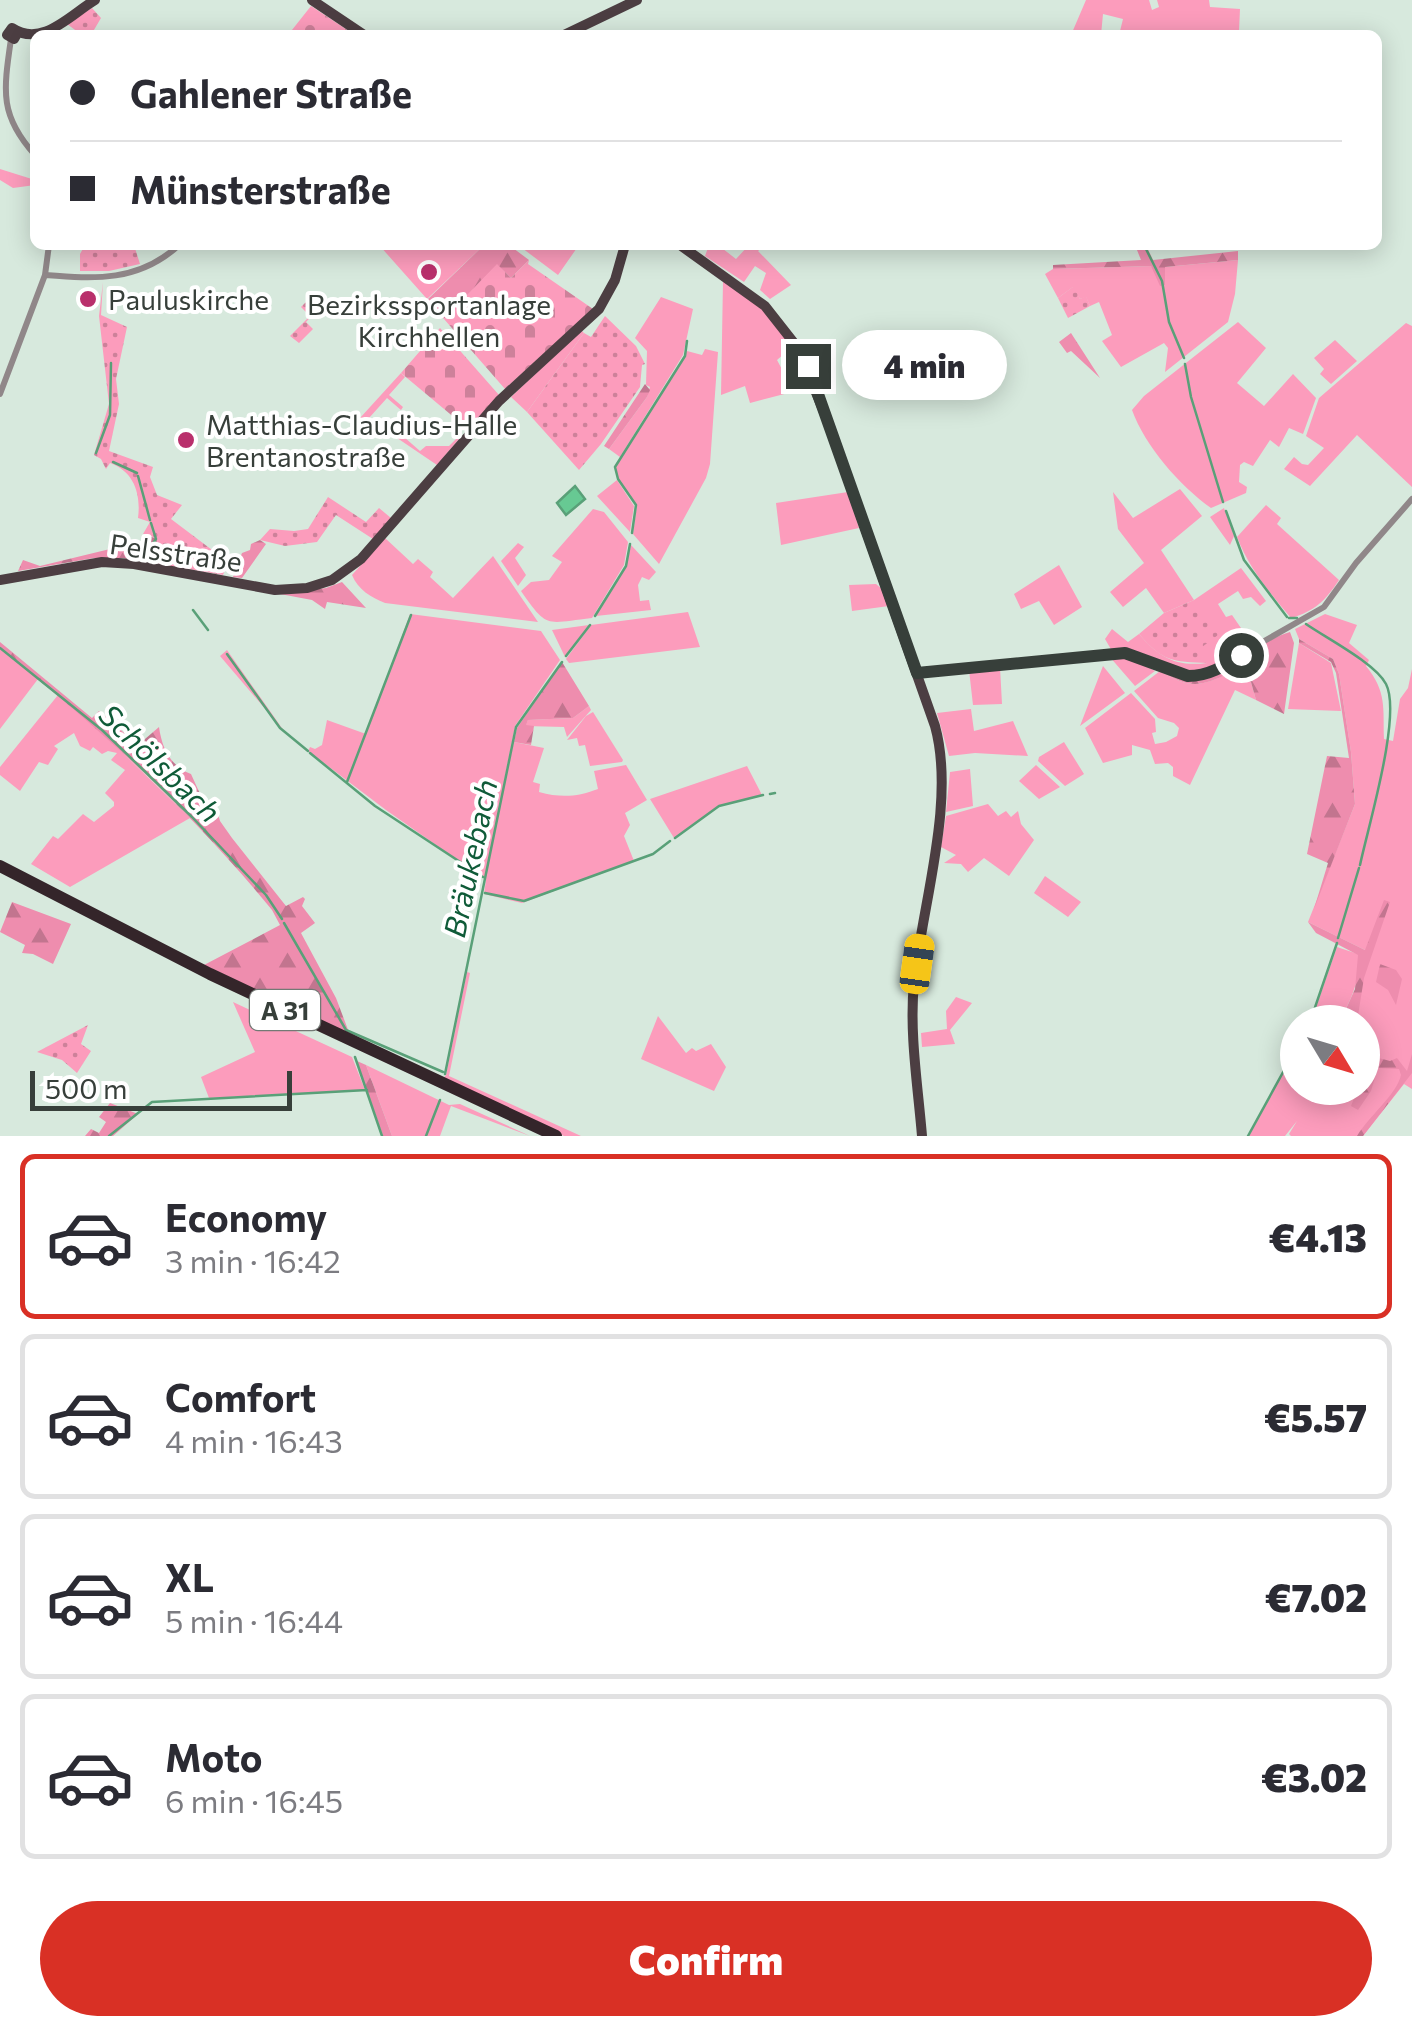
<!DOCTYPE html>
<html lang="en">
<head>
<meta charset="utf-8">
<style>
	:root { --surface:#fff; --page:#f2f2f3; --text:#2b2b33; --muted:#7c7c81; --line:#e1e1e2; --accent:#d93025 }
	body { margin:0; font-family:Commissioner,sans-serif; background:var(--page); color:var(--text); height:100vh; display:flex; flex-direction:column; font-size:38px; white-space:nowrap }
	* { box-sizing:border-box; margin:0 }
	p { font-size:32px; color:var(--muted) }
	.icon { flex:none; width:55px; height:55px; fill:none; stroke:currentColor; stroke-width:2; stroke-linecap:round; stroke-linejoin:round }
	.map { position:relative; height:1136px; overflow:hidden }
	.details { display:flex; flex-direction:column; background:var(--surface); flex:1 }
	.details>* { flex:none }
	.guide { position:absolute; left:30px; top:30px; width:1352px; height:220px; border-radius:15px; box-shadow:0 5px 25px #0003; display:grid; align-content:center; height:220px; padding:0 40px; background:var(--surface) }
	.needle { width:65px; rotate:128deg }
	.buttons { position:absolute; left:1280px; top:1005px; display:grid; gap:20px }
	.buttons a { display:grid; place-items:center; width:100px; height:100px; border-radius:50%; background:var(--surface); box-shadow:0 5px 25px #0003; font-size:50px }
	.scale { position:absolute; left:30px; bottom:25px; width:262px; box-sizing:border-box; padding-left:10px; border:5px solid #373f3a; border-top:0; font-size:28px; line-height:35px; white-space:nowrap; color:#373f3a; -webkit-text-stroke:8px #fff; paint-order:stroke }
	.end { position:absolute; width:45px; height:45px; margin:-22px; border:12px solid #373f3a; background:#fff; box-shadow:0 0 0 5px #fff }
	.from { border-radius:50% }
	.bubble { position:absolute; height:70px; border-radius:35px; background:var(--surface); box-shadow:0 5px 25px #0003; font-size:32px; font-weight:800; line-height:70px; text-align:center }
	.car { position:absolute; width:30px; height:60px; margin:-30px -15px; border-radius:12px; box-shadow:0 0 8px 2px #0007; background:linear-gradient(#f5c518 24%,#345 0 40%,#f5c518 0 76%,#345 0 86%,#f5c518 0) }
	.guide b { display:flex; align-items:center; gap:35px; height:95px; font-size:38px }
	.guide b+b { border-top:2px solid var(--line) }
	.guide i { width:25px; height:25px; background:var(--text) }
	ul { padding:18px 0 0; list-style:none }
	li { display:flex; align-items:center; gap:30px; height:165px; margin:0 20px 15px; padding:0 20px; border:5px solid var(--line); border-radius:15px }
	li div { flex:1 }
	li b { display:block; font-size:38px }
	li em { font-style:normal; font-weight:800 }
	li.active { border-color:var(--accent) }
	li>.icon { width:90px; height:90px; stroke-width:1.5 }
	.primary-button { display:flex; gap:20px; margin-top:auto; padding:20px 40px }
	.primary-button a { flex:1; height:115px; border-radius:60px; background:var(--accent); color:#fff; font-size:40px; font-weight:800; line-height:115px; text-align:center }
	.map>svg:first-child { display:block }
	.grass { fill:#fc9cbc }
	.forest { fill:url(#forest-firs) }
	.cemetery { fill:url(#cemetery-stones) }
	.park { fill:url(#park-dots) }
	.water { fill:#67c993; stroke:#59a078; stroke-width:2.5 }
	.lines { fill:none; stroke-linecap:round; stroke-linejoin:round }
	.stream { stroke:#59a078; stroke-width:2.5 }
	.minor { stroke:#908789; stroke-width:6 }
	.major { stroke:#4c3e42; stroke-width:10 }
	.highway { stroke:#34252a; stroke-width:12 }
	.route { stroke:#373f3a; stroke-width:12 }
	.poi-dot { fill:#b9306c; stroke:#fff; stroke-width:4 }
	.labels { text-anchor:middle; dominant-baseline:central; stroke-width:8; stroke-linejoin:round; paint-order:stroke }
	.shield { fill:#fff; stroke:#737975; stroke-width:2.5 }
	.shield-label { font-size:25px; font-weight:bold; fill:#373f3a }
	.poi-label { font-size:28px; fill:#373f3a; stroke:#fff; text-anchor:start }
	.street-label { font-size:28px; fill:#373f3a; stroke:#fff }
	.water-label { font-size:30px; font-style:italic; fill:#0f5b38; stroke:#fff }
</style>
</head>
<body>
<div class="map">
<svg width="1412" height="1136" viewBox="0 0 1412 1136">
	<defs>
		<pattern id="forest-firs" width="22" height="20" patternUnits="userSpaceOnUse" patternTransform="scale(2.5)"><rect width="22" height="20" fill="#ee8dae"/><path d="M5 1l3.5 6h-7zM16 11l3.5 6h-7z" fill="#c2758f"/></pattern>
		<pattern id="cemetery-stones" width="16" height="16" patternUnits="userSpaceOnUse" patternTransform="scale(2.5)"><rect width="16" height="16" fill="#fc9cbc"/><path d="M2 7V4a2 2 0 0 1 4 0v3zM10 15v-3a2 2 0 0 1 4 0v3z" fill="#cd819a"/></pattern>
		<pattern id="park-dots" width="8" height="8" patternUnits="userSpaceOnUse" patternTransform="scale(2.5)"><rect width="8" height="8" fill="#fc9cbc"/><path d="M2 2h.1M6 6h.1" fill="none" stroke="#cd819a" stroke-width="1.8" stroke-linecap="round"/></pattern>
	</defs>
	<rect width="100%" height="100%" fill="#d7e9dd"/>
	<path class="grass" d="M1086 0H1149L1152 10 1159 7 1157 0H1209L1210 7 1240 9 1239 31 1248 32 1247 35H1119L1123 19 1103 14 1101 35H1071Z
		M0 169 35 180V185L13 188 0 180Z
		M379 245H484L427 299Z
		M518 245H579L558 275Z
		M709 245H718L736 259 749 245H765L758 251 791 285 770 299 760 290 766 273 755 266 744 282 705 256Z
		M1238 260 1235 294 1228 322 1165 372 1168 348 1164 343 1121 367 1102 341 1112 335 1099 302 1090 306 1086 297 1080 299 1073 287 1058 298 1045 274 1053 269 1151 266 1165 285V267Z
		M723 281 759 304 792 347 777 360 785 375 790 374 796 391 750 403 745 386 721 395Z
		M661 297 693 309 683 355 620 457 609 449 647 397 650 387 646 385 647 351 635 338Z
		M1238 322 1266 348 1237 383 1264 406 1293 374 1316 398 1303 434 1289 428 1279 447 1270 440 1253 466 1244 462 1240 465 1239 482 1247 487 1246 493 1211 508C1180 486 1145 446 1132 410L1144 396Z
		M1406 323 1412 326V487L1357 435 1310 486 1284 469 1294 457 1302 464 1308 465 1324 448 1306 436 1319 398Z
		M581 330 584 333 527 412 511 397Z
		M1335 340 1357 361 1331 384 1320 374 1324 369 1314 358Z
		M705 349 718 352 710 464 706 478 659 564 633 534 637 505 618 479 616 467 687 351 702 355Z
		M401 373 405 377 389 395 403 407 401 410 387 398 369 418 404 437 420 451 426 446H449L458 437 459 439 437 465 372 421 360 418Z
		M617 480 634 506 630 532 597 496Z
		M1180 489 1202 516 1161 550 1194 600 1241 568 1266 601 1260 606 1251 597 1243 599 1238 591 1218 604 1226 617 1232 615 1252 644C1239 652 1225 661 1211 667 1178 681 1145 653 1112 651L1105 639 1112 629 1128 642 1139 634C1159 657 1175 667 1207 663L1197 650 1194 600 1164 613 1146 588 1123 607 1110 592 1144 563 1118 529 1113 492 1133 518Z
		M848 492 859 528 781 545 776 503Z
		M1266 505 1281 518 1277 524 1339 580C1325 601 1315 611 1291 618 1269 592 1249 568 1237 537Z
		M1224 508 1234 536 1230 545 1210 517Z
		M593 509 604 512 628 542 624 565 592 618C546 623 548 630 521 591L531 582 549 580 562 562 552 556Z
		M385 538 413 564 418 559 433 572 430 577 453 598 493 556 538 622 385 603C371 597 358 590 352 575Z
		M518 543 524 547 515 558 526 575 518 586 501 561Z
		M631 545 656 572 649 580 642 577 638 585 640 601 649 600 651 610 596 616 626 567Z
		M1059 565 1082 607 1054 625 1039 601 1021 609 1014 594Z
		M876 584 882 589 889 606 852 611 849 585Z
		M688 612 700 647 569 663 566 659 591 625Z
		M410 614 541 631 560 660 515 726 501 797 514 742 544 748 533 782 540 784 539 792C561 798 577 797 598 789L594 771 626 765 647 800 625 813 630 825 624 836 634 861 522 903 484 894 486 880 386 810 308 751 310 747 315 749 322 745 327 720 366 734Z
		M1325 614 1357 625 1349 643 1369 660 1366 666C1387 692 1383 708 1384 739L1393 741 1400 699 1408 688 1412 669V1089L1404 1084 1363 1136H1291L1289 1134 1297 1121 1285 1136H1249L1297 1047 1298 1088H1362V1022H1346L1369 952 1308 922 1355 804 1351 752 1339 674 1333 659 1299 639 1295 629Z
		M589 625 565 657 552 630Z
		M1299 643 1331 663 1341 711 1288 709Z
		M0 649 38 679 0 729Z
		M227 650 284 731 220 656Z
		M1109 656 1135 660 1155 671 1135 686Z
		M1103 666 1125 693 1080 726Z
		M1000 667 1002 704 973 705 969 670Z
		M1160 671C1191 689 1198 687 1230 673L1251 682 1256 700 1235 690 1190 785 1173 776V767L1168 763 1155 764 1150 750 1132 745V755L1103 763 1085 728 1131 693 1155 719 1156 732 1152 733 1155 744 1166 742 1177 736 1179 728 1174 723 1158 718 1134 691Z
		M58 695 98 729 190 818 70 887 31 864 53 836 58 839 83 814 94 822 114 806V802L105 793 125 770 111 760 117 753 108 751 102 754 93 747 90 751 80 746 74 733 54 746 58 749 48 765 39 762 20 791 0 775V767Z
		M589 706 591 710 567 737 564 727 525 726 528 720 573 718Z
		M971 709 974 731 1013 721 1028 756 975 753 949 756 937 713Z
		M593 712 623 760 622 762 590 766 585 745 579 746 577 738 567 740 586 716Z
		M1064 742 1084 774 1065 786 1038 761 1039 757Z
		M1036 765 1060 787 1039 799 1019 781Z
		M747 766 762 795 718 806 674 838 650 799Z
		M970 769 973 806 946 812 950 772Z
		M988 804 998 816 1006 811 1011 817 1018 811 1021 824 1034 840 1009 876 984 858 968 872 961 864 944 863 956 855 941 847 946 816Z
		M1045 876 1081 902 1068 917 1034 893Z
		M1337 947 1358 954C1362 978 1351 998 1341 1019L1344 1022H1311Z
		M467 972 470 973 449 1076 581 1136H564L442 1080 446 1075Z
		M956 997 972 1003 950 1030 955 1044 922 1047 921 1033 947 1029 946 1011Z
		M233 1002 352 1057 365 1090 209 1098 201 1077 255 1052Z
		M658 1016 686 1053 692 1048 696 1051 711 1044 726 1067 714 1091 641 1059Z
		M366 1065 449 1105 460 1104 530 1136 451 1106 440 1136H392Z"/>
	<path class="forest" d="M484 245H509L529 260 511 278 497 265 444 319 427 300Z
		M1135 245H1146L1153 260 1238 251V260L1165 267V285L1160 286 1151 266 1053 269V265L1141 260Z
		M1071 333 1100 378 1071 351 1067 353 1059 342Z
		M645 384 650 390 647 397 609 449 604 446Z
		M146 536 156 538 165 565 123 558H94L18 571 23 560 40 566 110 549 141 550Z
		M260 540 266 544 242 578 233 577 242 553 250 550 251 544Z
		M342 582 366 608 327 602 325 609 312 600 280 594 326 588Z
		M1290 632 1294 643 1284 714 1256 700 1251 682 1230 673C1199 687 1191 689 1160 671 1225 695 1239 647 1290 632Z
		M1299 639 1333 659 1339 674 1351 752 1355 804 1314 909 1328 863 1307 854 1327 756 1349 758 1336 673 1331 662 1299 643Z
		M0 642 92 718 99 711 138 745 159 727C162 748 170 766 191 774L201 796 216 807 220 821 232 838 286 906 303 897 305 899 302 906 315 923 301 933 336 998 350 1035 204 965 280 925 272 910C192 812 99 727 0 649Z
		M562 662 589 706 573 718 528 720 526 725 534 726 531 745 514 742 517 728Z
		M1384 900 1390 902 1364 978 1357 1022H1344L1341 1020 1355 989 1358 955 1316 933 1308 922 1365 950Z
		M12 902 71 924 53 964 33 954 22 953 25 945 0 932Z
		M1380 964 1396 970 1402 979 1396 1005 1388 990 1376 982Z
		M1371 1051 1375 1057 1390 1061 1397 1058 1407 1071 1412 1054V1073L1363 1136H1357C1369 1116 1397 1094 1401 1075L1399 1069 1378 1068 1371 1091 1358 1110 1351 1106 1358 1088H1362Z
		M357 1061 366 1065 392 1136H383Z
		M110 1103 138 1114 113 1136H85L91 1129 99 1133 106 1122 99 1117Z"/>
	<path class="cemetery" d="M311 6 355 35H288Z
		M529 260 528 264 593 309 505 389 444 319 497 264 511 278Z
		M440 328 499 395 468 429 401 373Z"/>
	<path class="park" d="M92 8 101 18 91 35H82L67 24Z
		M85 245H134L140 264 109 271H80V254Z
		M103 282 101 315 127 327 116 379 119 404 109 451 153 467 150 477 157 495 182 505 171 519 228 562 223 575 165 565 156 538 143 534 150 522 138 518C141 495 135 472 110 463L106 469 101 459 94 455 109 404 99 316Z
		M1074 286 1080 299 1086 296 1090 306 1068 318 1058 298Z
		M309 299 318 309 306 322 313 329 299 343 290 336 310 316 301 307Z
		M605 316 636 346 645 364 642 365 640 387 601 444 579 470 527 412 584 333 591 337Z
		M328 497 366 522 379 508 391 518 373 539 336 515 317 542 285 546 260 540 270 529 294 531 308 529Z
		M1194 600 1218 635 1198 650 1208 663C1172 662 1162 661 1139 634L1164 613Z
		M88 1025 81 1044 91 1051 77 1073 62 1060 37 1052Z"/>
	<path class="water" d="M575 486 585 499 566 515 557 503Z"/>
	<g class="lines">
		<path class="stream" d="M1144 245 1162 281 1169 322 1184 358
			M1185 364 1191 397 1223 502
			M96 453 110 415 111 363
			M113 462 137 473
			M138 476 150 520
			M1226 511 1244 560 1287 617
			M151 523 156 539 151 546 156 558 162 559 164 564
			M632 533 636 505 618 479 615 467 685 356 687 341
			M193 610 208 630
			M595 616 626 566 630 544
			M1289 618H1297
			M1306 624C1326 638 1375 663 1386 684 1402 715 1368 827 1360 865
			M0 648 102 730 192 817 266 895 282 919
			M227 654 280 728 308 751
			M566 656 590 625
			M310 753 375 806 483 877
			M347 782 411 615
			M770 794 775 793
			M675 838 719 806 763 795
			M485 893 524 901 653 854 670 841
			M284 923 346 1030 443 1072
			M1338 938 1359 868
			M1310 1022 1337 943
			M355 1057 382 1136
			M445 1074 516 727 562 662
			M109 1136 152 1102 367 1090
			M426 1136 440 1100
			M1248 1136 1298 1045"/>
		<path class="minor" d="M11 39C3 93 0 116 35 155
			M45 275C95 279 139 282 179 245
			M0 394 45 275 49 245
			M918 673 1125 653 1189 676 1208 673 1324 607 1356 563 1412 499"/>
		<path class="major" d="M312 0 364 35
			M18 32 14 39 7 35 12 28C42 48 70 15 95 0
			M564 35 637 0
			M680 245 765 306 798 348 826 417 935 726C956 802 922 905 914 983 909 1032 918 1087 922 1136
			M0 580 102 562 134 564 275 590 307 588 332 580 361 559 499 401 599 309 615 280 625 245"/>
		<path class="highway" d="M0 866 210 974 556 1136"/>
	</g>
	<g class="lines">
		<path class="route" d="M808 366 917 673 1125 653 1188 676C1209 676 1224 666 1241 655"/>
	</g>
	<g class="poi-dot">
		<circle cx="429" cy="272" r="10"/>
		<circle cx="88" cy="299" r="10"/>
		<circle cx="186" cy="440" r="10"/>
	</g>
	<g class="labels">
		<rect class="shield" x="250" y="990" width="70" height="40" rx="8"/>
		<g class="shield-label">
			<text x="285" y="1010">A 31</text>
		</g>
		<g class="poi-label">
			<text x="108" y="299">Pauluskirche</text>
			<text x="429" y="304" text-anchor="middle">Bezirkssportanlage<tspan x="429" dy="32">Kirchhellen</tspan></text>
			<text x="206" y="424">Matthias-Claudius-Halle<tspan x="206" dy="32">Brentanostraße</tspan></text>
		</g>
		<g class="street-label">
			<text transform="translate(176 552) rotate(8)">Pelsstraße</text>
		</g>
		<g class="water-label">
			<text transform="translate(161 762) rotate(44)">Schölsbach</text>
			<text transform="translate(469 858) rotate(-78)">Bräukebach</text>
		</g>
	</g>
</svg>
<div class="buttons">
<a><svg class="needle" viewBox="-14 -14 28 28"><path d="M0-13l5 13h-10z" fill="#e53935"/><path d="M0 13l5-13h-10z" fill="#7c7c81"/></svg></a>
</div>
<div class="scale">500 m</div>
<i class="end from" style="left:1241px;top:655px"></i>
<i class="end" style="left:808px;top:366px"></i>
<div class="bubble" style="left:842px;top:330px;width:165px">4 min</div>
<i class="car" style="left:917px;top:964px;rotate:8deg"></i>
<div class="guide">
<b><i class="from"></i>Gahlener Straße</b>
<b><i></i>Münsterstraße</b>
</div>
</div>
<section class="details">
<ul>
<li class="active"><svg class="icon" aria-label="car" viewBox="0 0 24 24"><path d="M5 17H2v-5l4-1 3-4h7l3 4 3 1v5h-3M9 17h6M6 11h13"/><circle cx="7" cy="17" r="2"/><circle cx="17" cy="17" r="2"/></svg><div><b>Economy</b><p>3 min · 16:42</p></div><em>€4.13</em></li>
<li><svg class="icon" aria-label="car" viewBox="0 0 24 24"><path d="M5 17H2v-5l4-1 3-4h7l3 4 3 1v5h-3M9 17h6M6 11h13"/><circle cx="7" cy="17" r="2"/><circle cx="17" cy="17" r="2"/></svg><div><b>Comfort</b><p>4 min · 16:43</p></div><em>€5.57</em></li>
<li><svg class="icon" aria-label="car" viewBox="0 0 24 24"><path d="M5 17H2v-5l4-1 3-4h7l3 4 3 1v5h-3M9 17h6M6 11h13"/><circle cx="7" cy="17" r="2"/><circle cx="17" cy="17" r="2"/></svg><div><b>XL</b><p>5 min · 16:44</p></div><em>€7.02</em></li>
<li><svg class="icon" aria-label="car" viewBox="0 0 24 24"><path d="M5 17H2v-5l4-1 3-4h7l3 4 3 1v5h-3M9 17h6M6 11h13"/><circle cx="7" cy="17" r="2"/><circle cx="17" cy="17" r="2"/></svg><div><b>Moto</b><p>6 min · 16:45</p></div><em>€3.02</em></li>
</ul>
<div class="primary-button"><a>Confirm</a></div>
</section>
</body>
</html>
